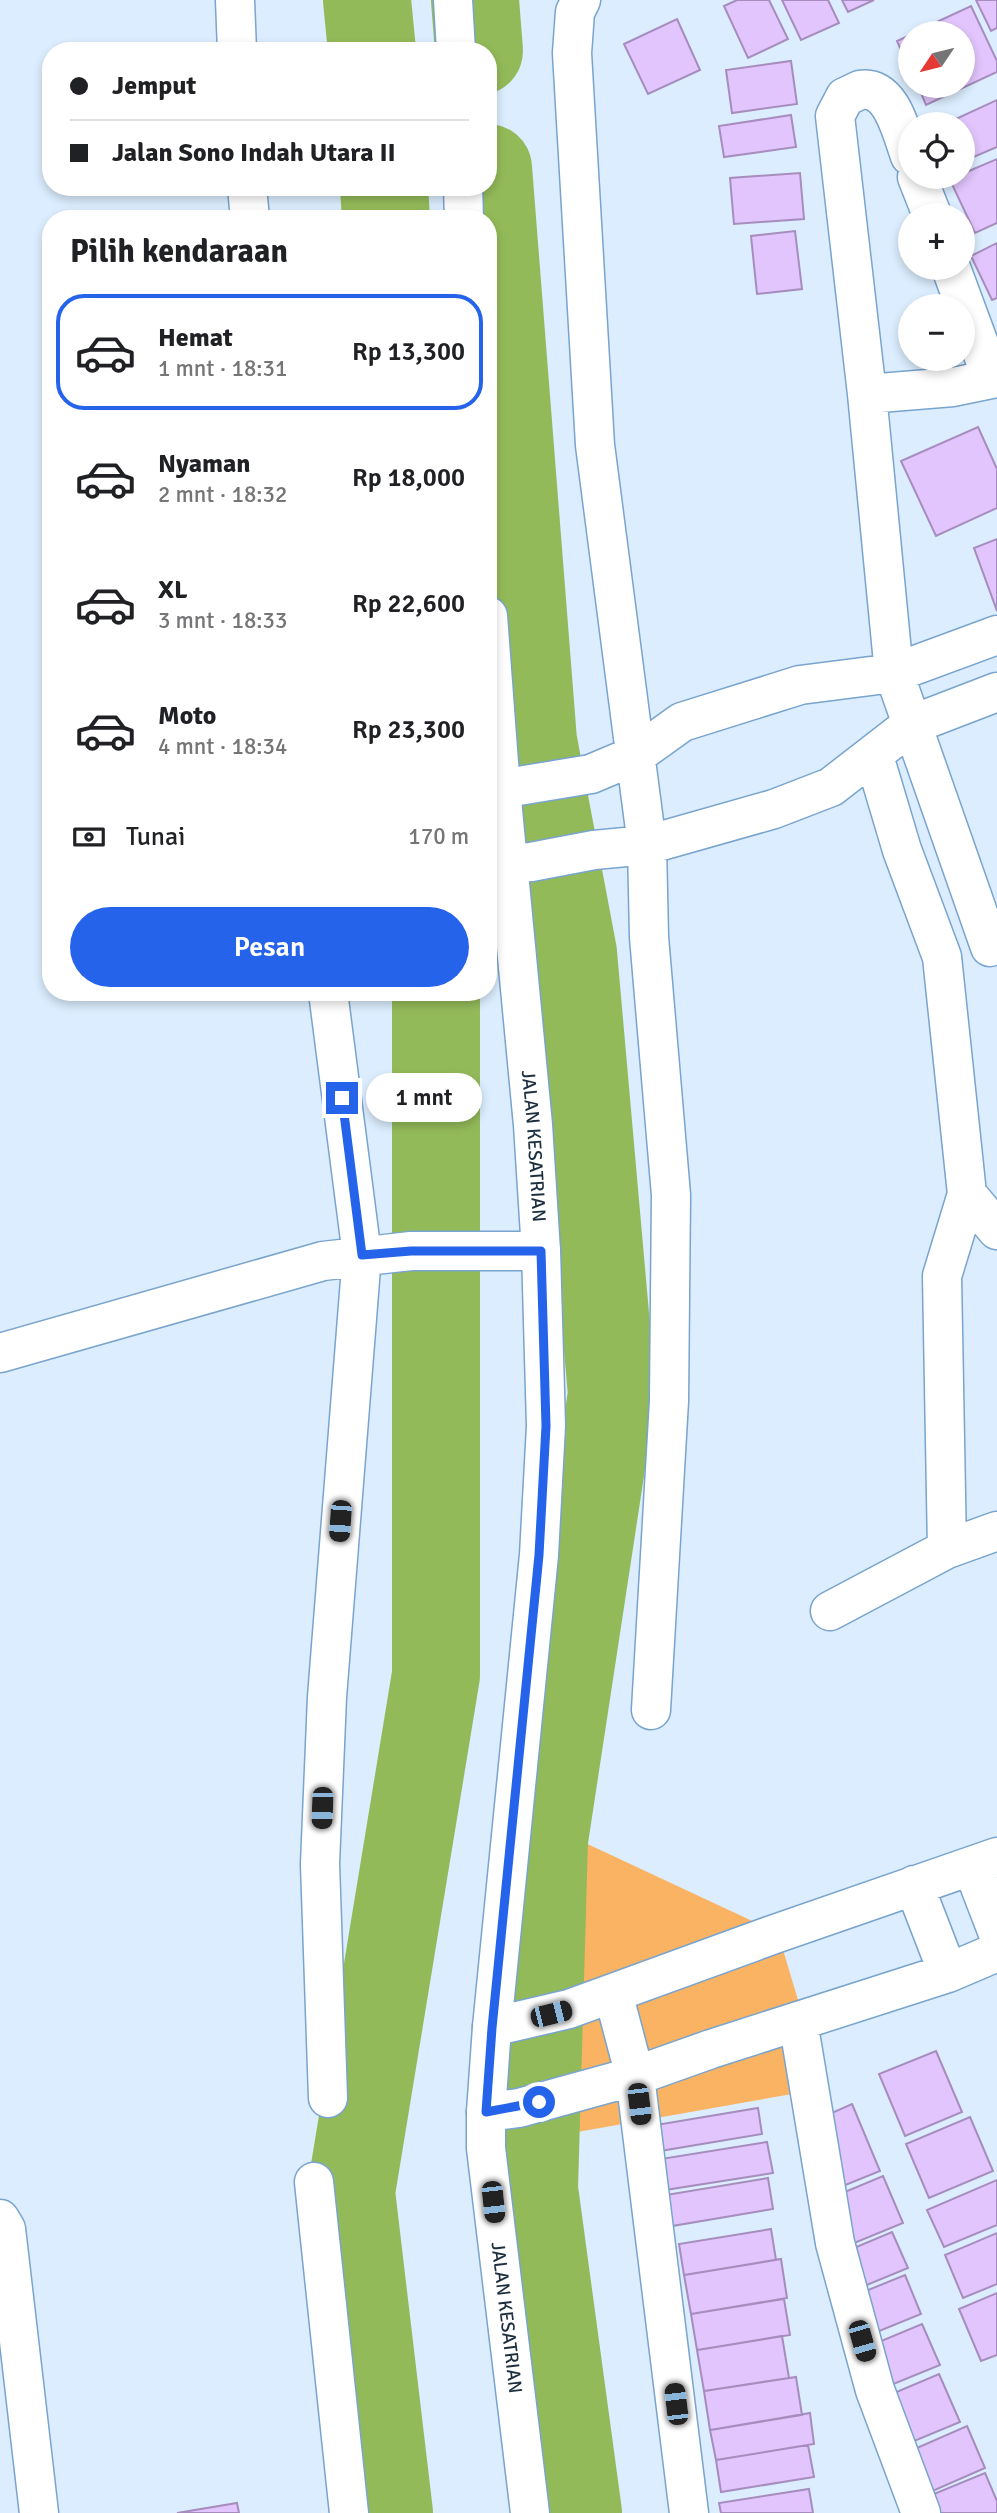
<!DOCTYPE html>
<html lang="id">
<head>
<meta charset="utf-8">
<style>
	:root { --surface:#fff; --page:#f6f6f6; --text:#202124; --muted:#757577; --line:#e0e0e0; --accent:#2563eb }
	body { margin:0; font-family:Signika,sans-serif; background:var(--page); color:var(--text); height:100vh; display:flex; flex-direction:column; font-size:26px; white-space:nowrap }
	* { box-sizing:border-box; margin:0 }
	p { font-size:23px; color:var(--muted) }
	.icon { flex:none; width:38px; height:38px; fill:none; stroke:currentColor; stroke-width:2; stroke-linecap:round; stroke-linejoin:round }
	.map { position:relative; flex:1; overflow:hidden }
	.sheet { position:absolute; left:42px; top:210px; width:455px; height:791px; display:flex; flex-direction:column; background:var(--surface); border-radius:28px; box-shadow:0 4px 10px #0003 }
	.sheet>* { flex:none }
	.guide { position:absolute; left:42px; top:42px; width:455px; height:154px; border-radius:28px; box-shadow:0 4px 10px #0003; display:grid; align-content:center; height:154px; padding:0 28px; background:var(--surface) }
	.needle { width:46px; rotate:235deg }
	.fabs { position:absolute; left:898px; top:21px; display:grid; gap:14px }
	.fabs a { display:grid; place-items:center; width:77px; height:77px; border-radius:50%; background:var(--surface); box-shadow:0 4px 10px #0003; font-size:35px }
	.end { position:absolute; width:32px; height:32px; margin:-16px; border:9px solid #2563eb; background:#fff; box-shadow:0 0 0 4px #fff }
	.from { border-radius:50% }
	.bubble { position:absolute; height:49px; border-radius:24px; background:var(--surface); box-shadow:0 4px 10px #0003; font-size:23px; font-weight:600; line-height:49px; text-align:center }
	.car { position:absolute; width:21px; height:42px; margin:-21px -10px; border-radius:9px; box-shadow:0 0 5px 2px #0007; background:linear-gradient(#222 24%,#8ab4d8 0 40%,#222 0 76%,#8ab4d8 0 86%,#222 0) }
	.guide b { display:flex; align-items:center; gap:24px; height:66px; font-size:26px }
	.guide b+b { border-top:2px solid var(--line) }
	.guide i { width:18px; height:18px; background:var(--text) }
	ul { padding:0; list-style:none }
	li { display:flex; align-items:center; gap:21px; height:116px; margin:0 14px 10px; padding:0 14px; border:4px solid transparent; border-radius:28px }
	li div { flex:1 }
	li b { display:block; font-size:26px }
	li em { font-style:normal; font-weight:600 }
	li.current { border-color:var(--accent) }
	li>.icon { width:63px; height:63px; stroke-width:1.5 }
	h2 { padding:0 28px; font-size:32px; line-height:84px }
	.pay { display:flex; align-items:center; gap:18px; height:77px; padding:0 28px; font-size:26px }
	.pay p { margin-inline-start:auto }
	.primary-button { display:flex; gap:14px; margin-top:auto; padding:14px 28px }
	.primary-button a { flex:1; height:80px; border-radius:42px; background:var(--accent); color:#fff; font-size:28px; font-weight:600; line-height:80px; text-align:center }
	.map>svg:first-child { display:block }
	.green { fill:#f9b363 }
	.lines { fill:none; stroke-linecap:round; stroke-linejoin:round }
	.river { stroke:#93ba59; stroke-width:88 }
	.building { fill:#e1c5fc; stroke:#a68dbe; stroke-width:2 }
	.minor-casing { stroke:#79a4cd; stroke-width:41 }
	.tertiary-casing { stroke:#79a4cd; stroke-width:41 }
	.minor { stroke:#fff; stroke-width:38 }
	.tertiary { stroke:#fff; stroke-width:38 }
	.route { stroke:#2563eb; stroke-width:9 }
	.labels { text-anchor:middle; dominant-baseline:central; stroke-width:7; stroke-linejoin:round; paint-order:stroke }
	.street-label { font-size:19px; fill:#1d2e3f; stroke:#fff }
</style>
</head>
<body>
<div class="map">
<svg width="997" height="2513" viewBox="0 0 997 2513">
	<rect width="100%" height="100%" fill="#dbedfe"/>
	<path class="green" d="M519 1812 778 1933 804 2020 815 2090 492 2147Z"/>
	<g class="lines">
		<path class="river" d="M367 0 372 51
			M475 0 479 51
			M488 168 533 741 573 953 612 1394 544 1840 534 2189 578 2513
			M384 187 386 219
			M389 2513 351 2192 436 1675V992"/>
	</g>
	<path class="building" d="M737 0H769L788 39 748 58 724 6Z
		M782 0H828L839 23 801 40Z
		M842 0H874L848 12Z
		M976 0H997V28L991 31Z
		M971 6 997 61V72L926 105 918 86H962V33H913Z
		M677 19 700 70 648 94 624 44Z
		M910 35V70L897 41Z
		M791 61 797 104 732 113 726 70Z
		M997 100V147L962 162V124H945Z
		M791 115 796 147 724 157 719 126Z
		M997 159V223L975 233 950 180 962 177V174Z
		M800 173 804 219 734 224 730 178Z
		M795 231 802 289 757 294 751 236Z
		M997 243V298L992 300 971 256Z
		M978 427 997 469V508L936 536 901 461Z
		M997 539V611L974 548Z
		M936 2051 962 2112 905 2136 879 2074Z
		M852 2104 880 2171 843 2186 816 2120Z
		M758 2108 762 2134 660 2151 656 2125Z
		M970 2117 993 2171 929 2198 906 2144Z
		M767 2142 773 2173 665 2190 661 2159Z
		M883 2176 903 2223 847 2246 828 2199Z
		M768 2178 773 2209 672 2226 666 2195Z
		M997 2180V2225L944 2247 927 2210Z
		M771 2229 776 2260 684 2275 679 2244Z
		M892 2232 908 2268 857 2289 842 2253Z
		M997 2233V2284L963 2298 945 2255Z
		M781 2259 787 2298 691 2314 684 2275Z
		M905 2275 921 2314 872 2334 856 2295Z
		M997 2293V2355L981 2361 959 2309Z
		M784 2299 790 2335 697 2350 691 2314Z
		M922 2324 940 2365 891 2385 874 2344Z
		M782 2336 789 2378 704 2391 697 2350Z
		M939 2374 960 2422 907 2444 887 2396Z
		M796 2377 802 2415 710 2430 704 2391Z
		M810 2413 814 2444 716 2460 710 2430Z
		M967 2426 985 2468 928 2493 910 2451Z
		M808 2445 814 2477 721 2492 716 2460Z
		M985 2473 997 2501V2513H936L929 2496Z
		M809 2489 813 2513H721L719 2503Z
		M237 2503 239 2513H177Z"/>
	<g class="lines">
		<defs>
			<path id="minor" d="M235 0 237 51
				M581 0 575 12 572 53 595 445 647 845 649 937 671 1195 669 1401 651 1710
				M910 156C902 135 892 84 860 90 855 92 850 95 845 97L835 116 867 394 894 673 990 947
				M917 177 932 215
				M247 187 250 219
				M867 394 953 387 992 379 951 268
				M874 756 902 850 942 957 967 1194 942 1276 947 1549
				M501 789 591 774 636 755 682 722 800 685 894 673 997 635
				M508 863 531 862 594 850 647 845 774 809 831 787 911 725 997 692
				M328 992 362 1255 327 1697 320 1864 328 2098
				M967 1194 997 1230
				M0 1353 323 1261 411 1251H541
				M830 1611 947 1549 997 1531
				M972 1866 997 1931
				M914 1885 948 1973
				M613 1993 635 2076 689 2513
				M798 2021 835 2243 875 2390 921 2513
				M492 2027 569 2009 772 1935 997 1857
				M486 2112 519 2108 635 2076 711 2049 948 1973 997 1952
				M314 2182 349 2513
				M0 2219 6 2229 39 2513"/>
			<g id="tertiary">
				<path d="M453 0 456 51"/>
				<path d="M463 187 464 219"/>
				<path id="s1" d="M488 616 501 789 533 1125 541 1251 546 1426 539 1555 492 2027 486 2112V2148L530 2513"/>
			</g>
		</defs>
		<use href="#minor" class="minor-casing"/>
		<use href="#tertiary" class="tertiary-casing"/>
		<use href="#minor" class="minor"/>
		<use href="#tertiary" class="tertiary"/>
	</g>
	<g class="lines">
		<path class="route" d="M342 1098 362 1255 411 1251H541L546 1426 539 1555 492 2028 486 2112 539 2102"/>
	</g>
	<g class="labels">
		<g class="street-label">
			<text stroke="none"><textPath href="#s1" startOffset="532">JALAN KESATRIAN</textPath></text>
			<text stroke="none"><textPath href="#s1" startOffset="1708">JALAN KESATRIAN</textPath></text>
		</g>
	</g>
</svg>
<div class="fabs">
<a><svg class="needle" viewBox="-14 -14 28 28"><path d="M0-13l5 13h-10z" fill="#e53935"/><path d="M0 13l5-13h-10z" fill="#757577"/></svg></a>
<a><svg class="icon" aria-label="locate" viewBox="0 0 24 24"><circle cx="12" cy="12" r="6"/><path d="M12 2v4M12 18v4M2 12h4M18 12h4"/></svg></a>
<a>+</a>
<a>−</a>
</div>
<i class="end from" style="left:539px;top:2102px"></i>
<i class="end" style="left:342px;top:1098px"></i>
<div class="bubble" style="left:366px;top:1073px;width:116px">1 mnt</div>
<i class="car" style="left:340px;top:1521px;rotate:184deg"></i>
<i class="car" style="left:322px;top:1808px;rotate:182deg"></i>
<i class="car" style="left:551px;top:2014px;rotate:76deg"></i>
<i class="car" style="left:639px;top:2104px;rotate:173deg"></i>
<i class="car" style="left:493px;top:2202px;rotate:174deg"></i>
<i class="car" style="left:862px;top:2341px;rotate:164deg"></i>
<i class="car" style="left:676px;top:2404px;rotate:353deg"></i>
<div class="guide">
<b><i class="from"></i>Jemput</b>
<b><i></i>Jalan Sono Indah Utara II</b>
</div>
<section class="sheet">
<h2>Pilih kendaraan</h2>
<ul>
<li class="current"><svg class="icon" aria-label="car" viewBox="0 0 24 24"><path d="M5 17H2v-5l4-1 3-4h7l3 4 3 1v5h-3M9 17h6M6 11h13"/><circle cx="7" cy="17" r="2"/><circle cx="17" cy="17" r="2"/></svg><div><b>Hemat</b><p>1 mnt · 18:31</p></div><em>Rp 13,300</em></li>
<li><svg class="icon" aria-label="car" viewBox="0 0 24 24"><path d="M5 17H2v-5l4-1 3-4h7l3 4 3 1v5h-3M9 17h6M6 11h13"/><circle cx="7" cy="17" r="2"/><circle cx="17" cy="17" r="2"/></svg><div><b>Nyaman</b><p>2 mnt · 18:32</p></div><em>Rp 18,000</em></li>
<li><svg class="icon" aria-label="car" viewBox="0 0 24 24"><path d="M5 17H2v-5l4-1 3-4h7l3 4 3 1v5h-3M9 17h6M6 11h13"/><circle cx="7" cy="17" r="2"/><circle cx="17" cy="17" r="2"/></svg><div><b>XL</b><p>3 mnt · 18:33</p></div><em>Rp 22,600</em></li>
<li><svg class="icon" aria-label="car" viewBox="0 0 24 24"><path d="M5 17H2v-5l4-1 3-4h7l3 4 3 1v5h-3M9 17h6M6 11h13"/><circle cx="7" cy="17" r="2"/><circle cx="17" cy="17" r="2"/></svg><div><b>Moto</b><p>4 mnt · 18:34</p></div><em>Rp 23,300</em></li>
</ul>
<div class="pay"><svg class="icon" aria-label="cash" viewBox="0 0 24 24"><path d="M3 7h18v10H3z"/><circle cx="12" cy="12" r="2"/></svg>Tunai<p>170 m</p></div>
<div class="primary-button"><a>Pesan</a></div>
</section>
</div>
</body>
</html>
